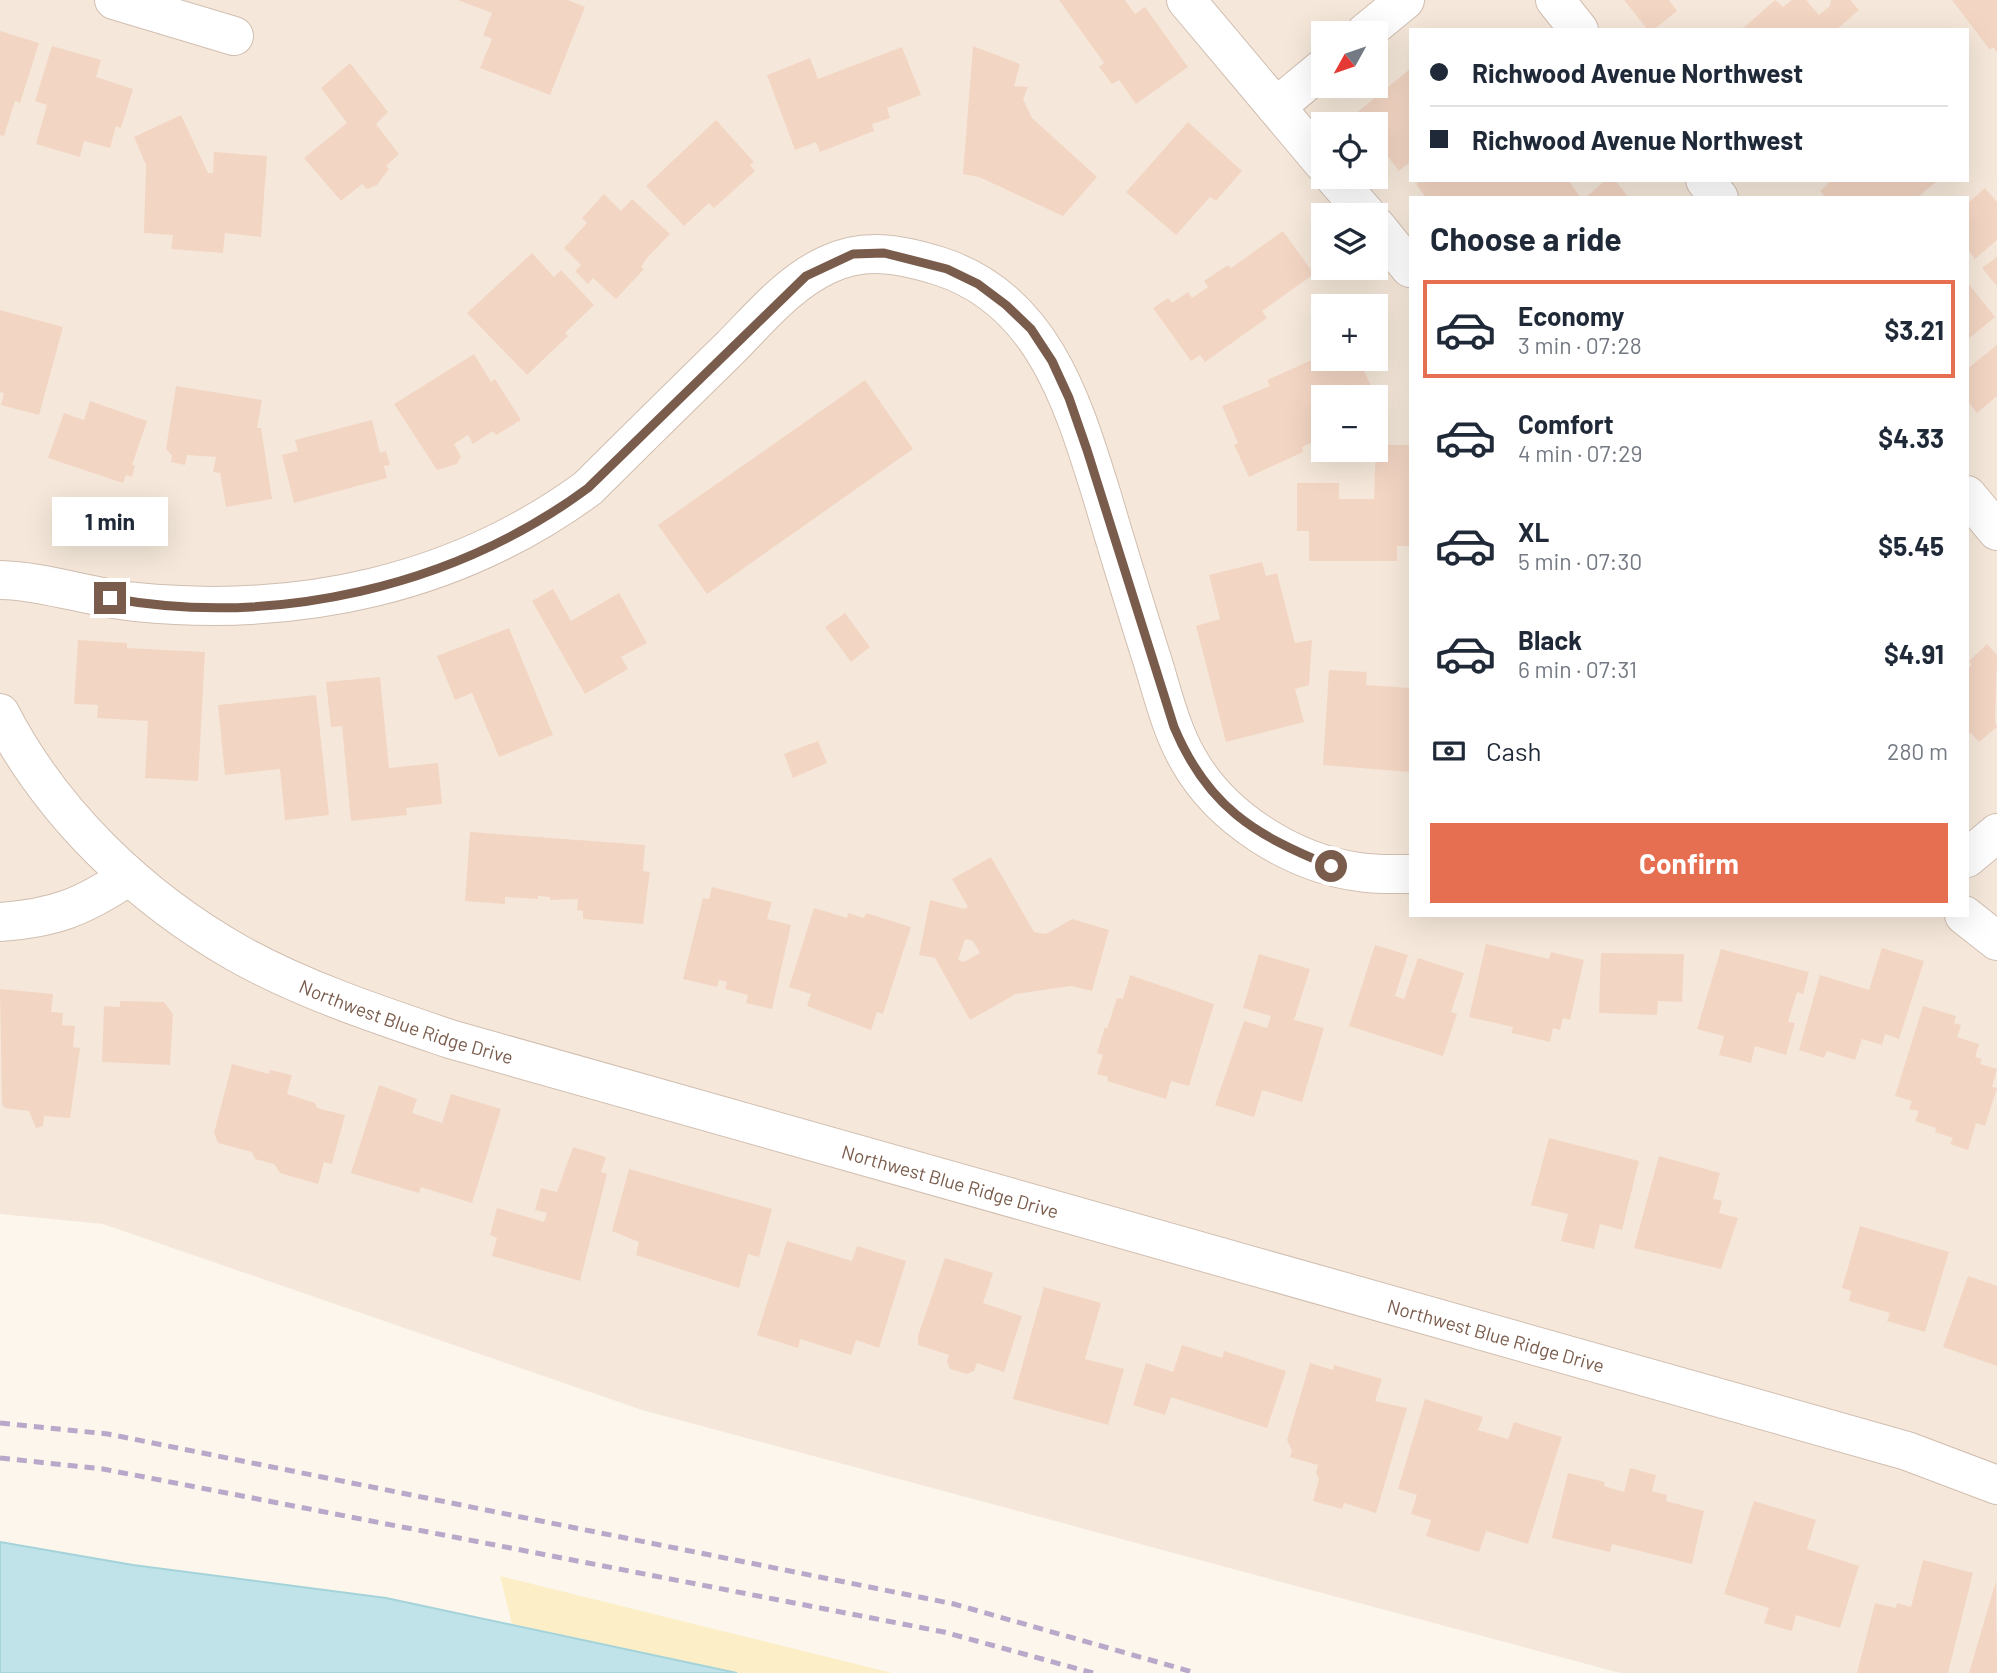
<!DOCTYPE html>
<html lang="en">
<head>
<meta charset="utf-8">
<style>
	:root { --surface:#fff; --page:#f6f6f7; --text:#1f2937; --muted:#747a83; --line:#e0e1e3; --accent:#e76f51 }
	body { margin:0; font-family:Barlow,sans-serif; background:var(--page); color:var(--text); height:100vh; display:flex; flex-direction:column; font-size:26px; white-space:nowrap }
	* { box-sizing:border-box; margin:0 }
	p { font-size:23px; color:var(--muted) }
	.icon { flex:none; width:38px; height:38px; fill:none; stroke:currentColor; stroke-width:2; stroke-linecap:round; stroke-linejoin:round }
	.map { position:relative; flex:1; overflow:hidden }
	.panel { position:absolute; left:1409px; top:196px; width:560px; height:721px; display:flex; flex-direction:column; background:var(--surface); border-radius:0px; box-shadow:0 7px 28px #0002 }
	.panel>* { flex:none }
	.guide { position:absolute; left:1409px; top:28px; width:560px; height:154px; border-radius:0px; box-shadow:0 7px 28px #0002; display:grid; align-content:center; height:154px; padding:0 21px; background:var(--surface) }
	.needle { width:46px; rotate:230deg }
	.fabs { position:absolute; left:1311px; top:21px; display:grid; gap:14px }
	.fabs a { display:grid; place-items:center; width:77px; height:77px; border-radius:0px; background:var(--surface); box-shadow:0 7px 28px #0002; font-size:35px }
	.end { position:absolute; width:32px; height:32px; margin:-16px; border:9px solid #7a5c4d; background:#fff; box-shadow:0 0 0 4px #fff }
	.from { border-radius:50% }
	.bubble { position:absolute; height:49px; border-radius:0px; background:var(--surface); box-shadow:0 7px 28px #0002; font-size:23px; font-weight:700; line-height:49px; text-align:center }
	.guide b { display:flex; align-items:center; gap:24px; height:66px; font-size:26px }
	.guide b+b { border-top:2px solid var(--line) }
	.guide i { width:18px; height:18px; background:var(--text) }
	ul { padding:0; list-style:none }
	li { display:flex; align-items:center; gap:21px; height:98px; margin:0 14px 10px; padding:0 7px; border:4px solid transparent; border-radius:0px }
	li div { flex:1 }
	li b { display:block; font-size:26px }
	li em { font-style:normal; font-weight:700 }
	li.selected { border-color:var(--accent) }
	li>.icon { width:63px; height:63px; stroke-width:1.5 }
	h2 { padding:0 21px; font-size:32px; line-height:84px }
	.pay { display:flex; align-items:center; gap:18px; height:77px; padding:0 21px; font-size:26px }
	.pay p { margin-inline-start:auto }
	.cta { display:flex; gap:14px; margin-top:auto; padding:14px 21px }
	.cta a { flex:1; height:80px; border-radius:0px; background:var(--accent); color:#fff; font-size:28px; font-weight:700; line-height:80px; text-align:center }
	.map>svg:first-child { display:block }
	.residential { fill:#f5e8da; fill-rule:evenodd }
	.sand { fill:#fcefc7 }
	.water { fill:#bfe3e8; stroke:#a5d3da; stroke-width:2 }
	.building { fill:#f3d5c3; fill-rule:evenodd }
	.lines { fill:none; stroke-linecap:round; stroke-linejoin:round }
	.minor-casing { stroke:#d1beb0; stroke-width:40 }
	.minor { stroke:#fff; stroke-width:38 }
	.rail { stroke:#b9a8c9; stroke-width:5; stroke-dasharray:10 7; stroke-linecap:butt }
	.route { stroke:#7a5c4d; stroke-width:9 }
	.labels { text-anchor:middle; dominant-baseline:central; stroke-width:7; stroke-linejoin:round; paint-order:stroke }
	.street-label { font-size:19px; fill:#7a5c4d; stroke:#fffaf3 }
</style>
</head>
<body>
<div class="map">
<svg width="1997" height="1673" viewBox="0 0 1997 1673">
	<rect width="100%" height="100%" fill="#fdf6ec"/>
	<path class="residential" d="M0 0H1997V1673H1620L642 1410 103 1224 0 1214ZM1410 30H1967V180H1410ZM1323 33H1376V86H1323ZM1323 124H1376V177H1323ZM1410 198H1967V915H1410ZM1323 215H1376V268H1323ZM1323 306H1376V359H1323ZM1323 397H1376V450H1323Z"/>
	<path class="sand" d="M500 1576 892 1673H737L512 1624Z"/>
	<path class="water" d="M0 1542 133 1565 386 1598 737 1673H0Z"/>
	<path class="building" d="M458 0H568L585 7 550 95 480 68 492 39 483 35 492 13Z
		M1059 0H1125L1135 14 1145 7 1188 67 1136 104 1119 80 1112 84 1099 67 1104 63Z
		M1624 0H1669L1677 11 1653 30H1648Z
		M1775 0 1783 7 1792 0H1806L1819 15 1830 6 1831 0H1850L1859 10 1836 30H1741Z
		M1952 0H1997V52L1993 47 1990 50Z
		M0 31 39 43 20 103 15 101 4 136 0 135Z
		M52 46 101 60 96 77 133 89 121 128 116 126 110 148 84 141 80 157 36 144 47 105 35 101Z
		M973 46 1020 64 1014 86 1028 87 1023 99 1032 118 1097 177 1063 216 979 177 963 174Z
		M902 47 921 95 887 108 890 118 872 124 874 131 820 152 816 142 795 150 767 75 810 58 818 79Z
		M350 63 388 112 376 124 399 154 386 166 389 169 377 185 367 189 362 184 341 201 304 158 347 123 321 88Z
		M1410 69V162L1399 171 1376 141V124H1362L1354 115Z
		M181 115 208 173H213L214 152 267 156 261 237 225 233 223 253 171 249 173 235 144 233 146 165 134 137Z
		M716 120 754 162 750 165 755 171 714 208 709 203 684 226 646 186Z
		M1188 122 1242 171 1216 201 1210 197 1176 235 1126 192Z
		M1421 180H1568L1581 198H1426L1416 184Z
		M1606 180H1615L1629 198H1585Z
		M1832 180H1938L1917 198H1826L1820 191Z
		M1985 188 1997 202V240L1975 259 1967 249V204Z
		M604 194 621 211 632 199 670 234 646 259 641 267 644 269 616 299 593 278 588 284 575 271 581 265 564 248 587 223 582 218Z
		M1283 231 1314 274 1262 311 1267 318 1205 362 1200 355 1191 361 1153 308 1168 298 1172 303 1188 292 1192 298 1208 287 1204 281 1228 265 1231 268Z
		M532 253 554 277 561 270 594 305 565 333 568 336 527 375 467 313Z
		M1997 257V286L1982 268Z
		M1967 282 1995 317 1967 340Z
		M0 310 63 327 39 415 1 405 4 393 0 392Z
		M1997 345V396L1977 413 1967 400V369Z
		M474 354 491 382 495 379 521 420 496 435 493 431 473 444 468 435 454 444 461 457 457 464 437 470 394 404Z
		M1323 355V359H1359L1373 391 1360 397H1323V414L1316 417 1323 437 1302 447 1303 452 1249 477 1234 445 1238 443 1222 406 1270 386 1267 380Z
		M865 380 913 449 707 594 658 525Z
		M176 386 262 400 257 428H261L272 499 226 507 220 473 213 472 216 457 187 455 185 465 171 462 172 455 166 449Z
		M90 401 147 421 132 465 135 466 132 477 126 475 123 483 48 458 64 413 84 420Z
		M372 420 380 453 386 451 390 465 384 466 387 478 294 503 282 455 298 451 295 440Z
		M1376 445H1410V546H1397V561H1309V531H1297V483H1339V499H1374Z
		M1262 562 1266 576 1277 573 1295 643 1312 640 1309 685 1295 689 1304 722 1226 742 1196 626 1220 619 1209 575Z
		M553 589 571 621 619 593 647 643 621 657 628 669 585 694 532 601Z
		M845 613 870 647 851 662 825 627Z
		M509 628 553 735 499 757 472 693 455 700 437 656Z
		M78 640 127 643V648L205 652 198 781 145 778 148 721 97 718 98 705 74 704Z
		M1987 644 1997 655 1995 721 1997 727 1979 742 1971 733 1967 734V669L1972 665 1969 661Z
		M1329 670 1367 672 1366 685 1410 688V772L1323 765Z
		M380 677 389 768 438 763 442 804 406 808 407 815 351 821 342 726 331 727 326 682Z
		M316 695 329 815 285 820 280 769 225 775 218 705Z
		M818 741 827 763 793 778 784 754Z
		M470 832 645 845 643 871 650 872 643 924 583 919V911L577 910 578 899 550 900V897L538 896V899L505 897V904L465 901Z
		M991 857 1034 932 1046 934 1072 919 1109 930 1092 991 1071 986 1016 994 970 1020 935 958 919 955 930 900 964 909 968 907 952 879ZM965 939 973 941 980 953 964 962 958 960Z
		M712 887 772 902 767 919 791 925 772 1009 746 1003 748 995 725 989 727 982 719 980 717 987 683 979 703 898 709 899Z
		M814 908 847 918 848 913 864 918 866 913 911 927 883 1014 877 1012 871 1030 807 1006 811 994 789 987Z
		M1486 944 1549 959 1551 952 1584 960 1570 1020 1563 1018 1560 1030 1553 1028 1550 1042 1512 1033 1513 1027 1469 1017Z
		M1375 945 1408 955 1395 996 1404 999 1418 958 1464 973 1451 1012 1457 1014 1443 1056 1349 1026Z
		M1882 948 1924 961 1899 1039 1885 1034 1882 1045 1862 1039 1855 1060 1827 1051 1824 1058 1799 1050 1820 975 1869 990Z
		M1721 949 1809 972 1803 994 1797 992 1788 1022 1795 1023 1786 1055 1755 1046 1751 1063 1719 1055 1724 1036 1697 1029Z
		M1601 953 1684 954 1682 1002 1658 1001 1657 1015 1599 1013Z
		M1259 954 1310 969 1294 1020 1324 1028 1302 1102 1262 1090 1254 1117 1215 1105 1244 1021 1267 1028 1271 1016 1243 1008Z
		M1130 975 1214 1004 1189 1086 1171 1081 1166 1099 1107 1081 1108 1077 1097 1074 1103 1055 1097 1053 1105 1027 1107 1029 1117 998 1123 999Z
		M0 989 53 994 51 1012 63 1013 62 1025 75 1026 73 1047 80 1048 70 1118 44 1116 43 1126 36 1128 29 1111 5 1108 2 1104Z
		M120 1001 164 1002 173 1014 170 1065 102 1062 104 1006 120 1007Z
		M1923 1006 1956 1016 1954 1023 1961 1025 1957 1037 1979 1044 1975 1057 1982 1059 1980 1064 1997 1069 1992 1087 1997 1088 1985 1126 1976 1123 1968 1150 1950 1144 1953 1138 1935 1132 1936 1128 1915 1121 1919 1111 1909 1109 1912 1101 1895 1096Z
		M232 1064 269 1074 270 1070 292 1075 287 1094 315 1103 317 1108 345 1115 332 1164 324 1162 318 1184 280 1173 274 1164 255 1159 252 1152 218 1143 214 1133Z
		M379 1085 417 1099 412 1113 442 1123 451 1094 501 1109 472 1203 421 1187 419 1193 351 1173Z
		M1549 1138 1639 1161 1622 1230 1600 1224 1594 1249 1561 1241 1568 1214 1531 1205Z
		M573 1147 606 1157 601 1172 607 1174 580 1281 492 1256 497 1238 490 1235 497 1208 544 1222 547 1213 535 1210 541 1188 557 1192Z
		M1659 1156 1720 1173 1713 1199 1722 1201 1719 1213 1738 1218 1721 1269 1634 1248Z
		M629 1169 772 1209 759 1257 748 1254 739 1288 636 1255 639 1242 612 1231Z
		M1860 1226 1949 1252 1925 1332 1887 1321 1890 1313 1849 1301 1851 1291 1842 1288Z
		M787 1241 852 1261 857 1246 906 1261 879 1348 856 1340 851 1355 800 1339 798 1348 757 1335Z
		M945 1258 993 1273 983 1303 1022 1316 1004 1372 977 1363 974 1371 967 1374 950 1369 947 1361 949 1355 918 1345V1336Z
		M1968 1276 1997 1286V1366L1943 1347Z
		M1044 1287 1101 1303 1085 1359 1124 1369 1108 1425 1013 1399Z
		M1182 1345 1222 1358 1224 1351 1286 1371 1267 1428 1171 1397 1165 1415 1133 1405 1146 1363 1173 1372Z
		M1310 1363 1333 1370 1334 1365 1382 1379 1375 1401 1407 1408 1376 1513 1344 1503 1342 1509 1313 1501 1319 1479 1316 1473 1318 1465 1290 1457 1292 1451 1287 1440Z
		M1425 1399 1483 1417 1478 1430 1508 1439 1514 1422 1562 1437 1528 1544 1486 1531 1479 1552 1426 1536 1431 1520 1411 1514 1417 1495 1398 1489Z
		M1630 1468 1656 1475 1652 1491 1667 1495 1666 1501 1704 1511 1692 1564 1612 1544 1610 1552 1552 1538 1568 1473 1605 1482 1604 1486 1624 1492Z
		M1754 1501 1816 1520 1807 1549 1859 1566 1840 1628 1796 1615 1792 1631 1764 1623 1769 1608 1724 1594Z
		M1923 1560 1973 1573 1948 1673H1857L1875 1603 1896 1608 1897 1603 1911 1607Z
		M1996 1581 1997 1673H1969Z"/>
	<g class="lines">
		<defs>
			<g id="minor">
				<path d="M114 0 234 36"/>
				<path d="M1186 0 1323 163"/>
				<path d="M1555 0 1579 30"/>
				<path d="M1365 33 1405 0"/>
				<path d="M1276 107 1323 68"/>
				<path d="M1334 177 1367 215"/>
				<path d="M1705 180 1719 198"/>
				<path d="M1376 226 1410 268"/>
				<path d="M1967 495 1997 531"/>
				<path d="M0 580C46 581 91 598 136 602 298 618 456 585 588 488 635 441 682 395 730 348 759 319 788 283 827 265 864 247 900 254 939 266 1043 299 1073 403 1102 496 1117 547 1133 599 1149 650 1161 686 1169 726 1188 759 1221 818 1292 863 1359 872 1376 875 1394 874 1410 874"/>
				<path id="s1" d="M0 713C52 814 139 897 237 953 303 990 379 1015 450 1039L1907 1451 1997 1485"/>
				<path d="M1967 858 1997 833"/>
				<path d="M1964 915 1997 941"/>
				<path d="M0 922C55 918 83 907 129 876"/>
			</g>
		</defs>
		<use href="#minor" class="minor-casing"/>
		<use href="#minor" class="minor"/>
		<path class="rail" d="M0 1423 108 1434 954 1604 1196 1673
			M0 1458 103 1469 944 1632 1093 1673"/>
	</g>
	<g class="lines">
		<path class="route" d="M110 598C274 628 454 587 588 488L806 276 853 254 884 253 947 269 978 284 1006 305 1031 329 1052 361 1069 398 1087 450 1174 727C1207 806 1254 835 1331 866"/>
	</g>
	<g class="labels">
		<g class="street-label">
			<text stroke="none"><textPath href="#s1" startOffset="525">Northwest Blue Ridge Drive</textPath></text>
			<text stroke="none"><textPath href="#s1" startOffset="1092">Northwest Blue Ridge Drive</textPath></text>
			<text stroke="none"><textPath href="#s1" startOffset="1659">Northwest Blue Ridge Drive</textPath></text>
		</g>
	</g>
</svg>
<div class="fabs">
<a><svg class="needle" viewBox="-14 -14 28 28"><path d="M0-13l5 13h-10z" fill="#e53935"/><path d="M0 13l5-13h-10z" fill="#747a83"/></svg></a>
<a><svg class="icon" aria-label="locate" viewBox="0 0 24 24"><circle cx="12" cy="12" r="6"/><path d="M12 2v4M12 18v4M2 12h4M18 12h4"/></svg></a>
<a><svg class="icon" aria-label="layers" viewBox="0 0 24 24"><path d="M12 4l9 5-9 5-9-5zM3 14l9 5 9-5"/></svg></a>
<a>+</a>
<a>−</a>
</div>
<i class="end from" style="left:1331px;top:866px"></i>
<i class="end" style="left:110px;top:598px"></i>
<div class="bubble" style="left:52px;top:497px;width:116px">1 min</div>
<div class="guide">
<b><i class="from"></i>Richwood Avenue Northwest</b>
<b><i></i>Richwood Avenue Northwest</b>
</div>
<section class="panel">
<h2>Choose a ride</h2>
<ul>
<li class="selected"><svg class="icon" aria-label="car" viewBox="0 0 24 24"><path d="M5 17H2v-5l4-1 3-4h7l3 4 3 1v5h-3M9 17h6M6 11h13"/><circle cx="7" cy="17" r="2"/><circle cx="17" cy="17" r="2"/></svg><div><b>Economy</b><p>3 min · 07:28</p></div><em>$3.21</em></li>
<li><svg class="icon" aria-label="car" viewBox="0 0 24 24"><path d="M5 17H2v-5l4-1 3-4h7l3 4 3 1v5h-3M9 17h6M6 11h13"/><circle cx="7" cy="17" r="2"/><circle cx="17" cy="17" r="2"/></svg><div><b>Comfort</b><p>4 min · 07:29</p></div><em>$4.33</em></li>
<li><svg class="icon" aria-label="car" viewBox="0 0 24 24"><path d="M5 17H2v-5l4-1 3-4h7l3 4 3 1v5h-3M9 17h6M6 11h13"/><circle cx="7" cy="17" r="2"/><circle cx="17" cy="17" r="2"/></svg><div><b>XL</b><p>5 min · 07:30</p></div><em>$5.45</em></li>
<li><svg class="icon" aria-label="car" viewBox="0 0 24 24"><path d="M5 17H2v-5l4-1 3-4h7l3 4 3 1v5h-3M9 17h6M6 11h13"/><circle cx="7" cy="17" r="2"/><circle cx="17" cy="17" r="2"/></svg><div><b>Black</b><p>6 min · 07:31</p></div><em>$4.91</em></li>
</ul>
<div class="pay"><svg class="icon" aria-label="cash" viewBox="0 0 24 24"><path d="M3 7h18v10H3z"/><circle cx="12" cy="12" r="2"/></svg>Cash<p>280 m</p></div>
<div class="cta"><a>Confirm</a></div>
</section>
</div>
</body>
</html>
